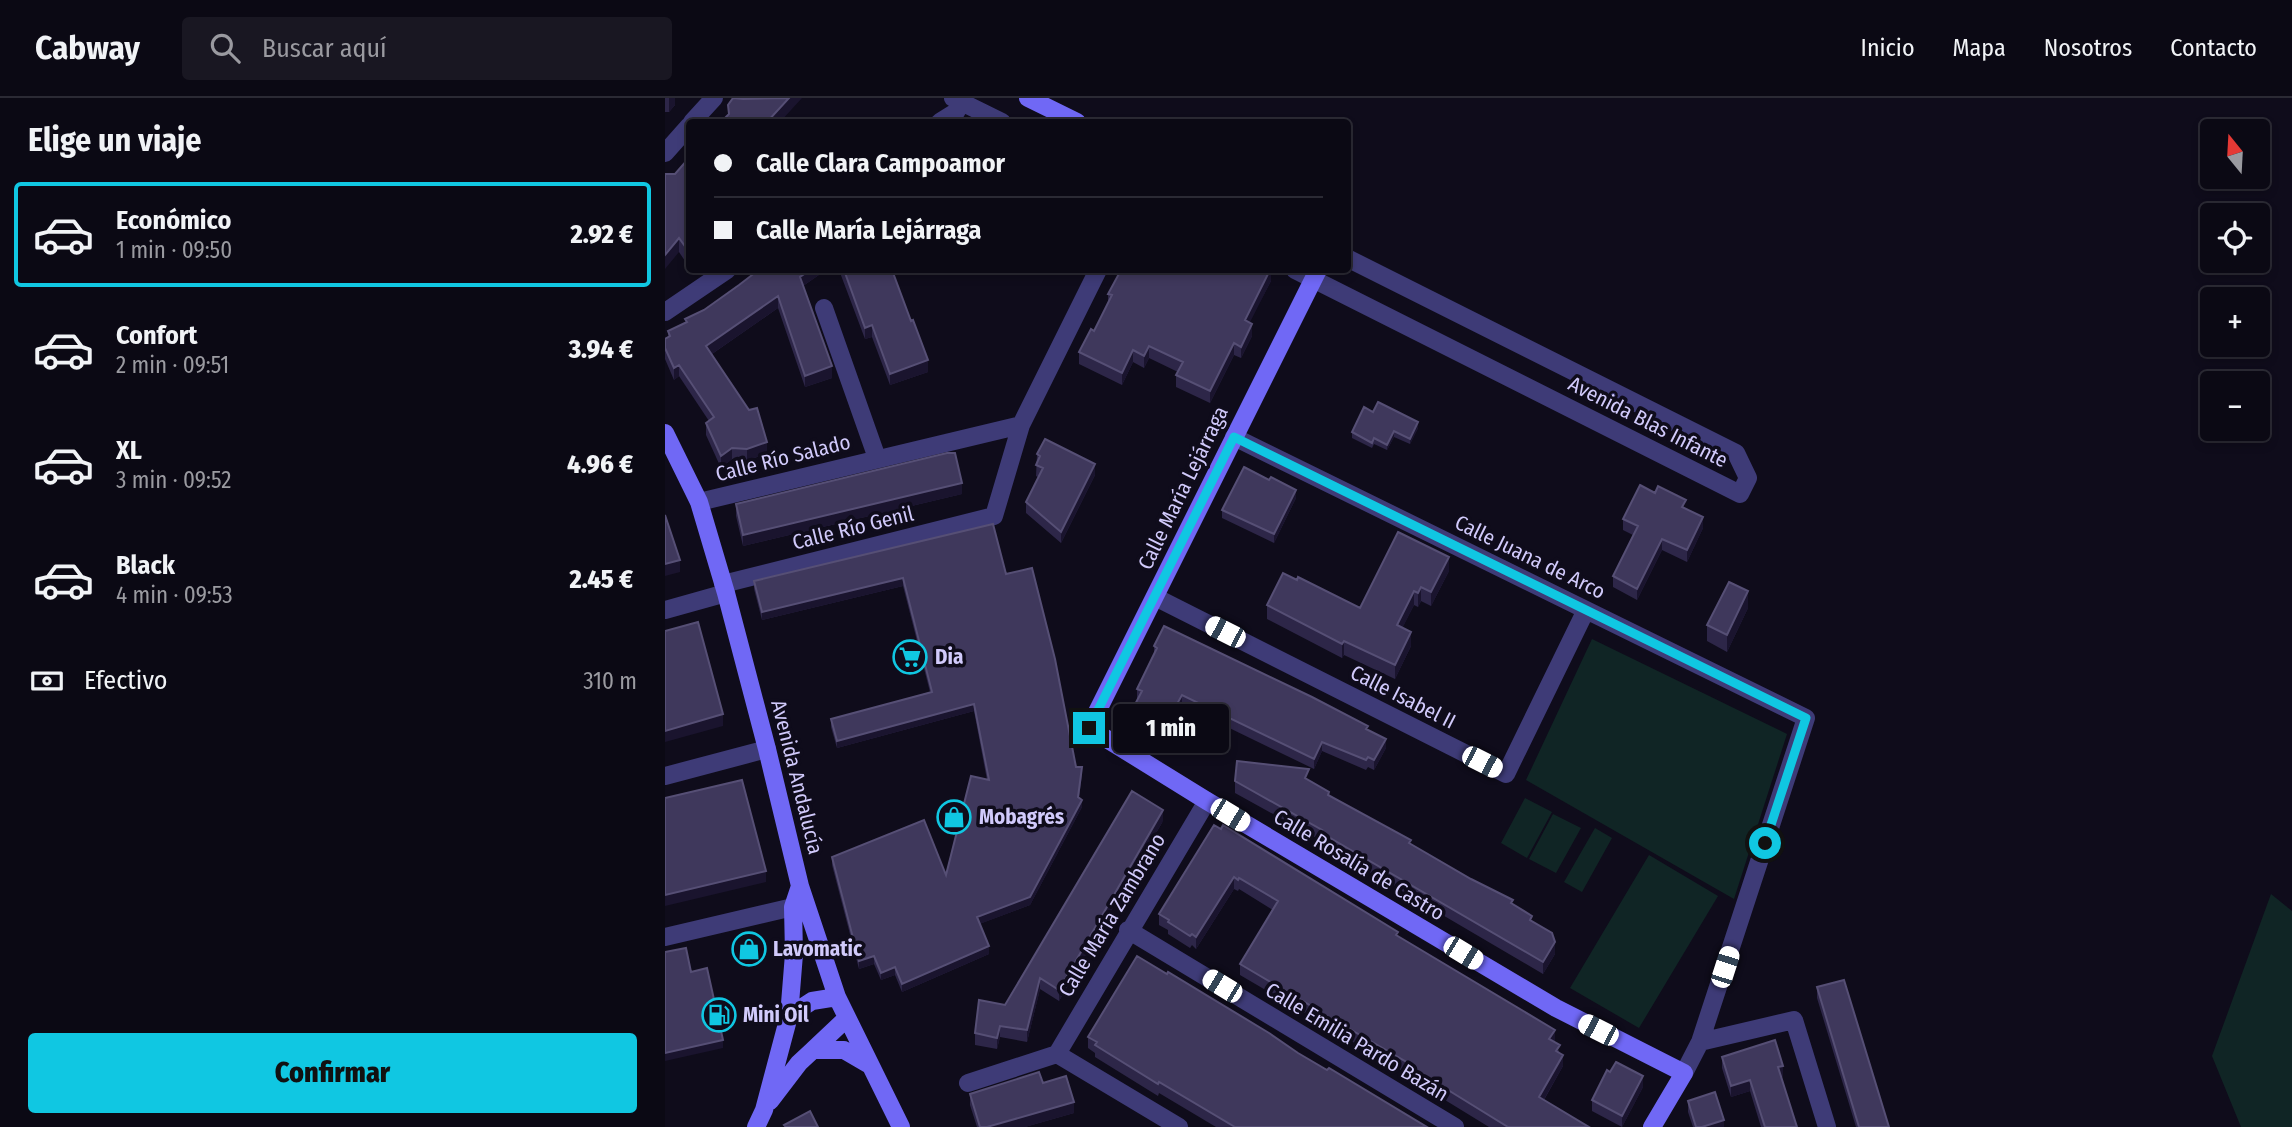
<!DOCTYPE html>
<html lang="es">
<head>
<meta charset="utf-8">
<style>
	:root { --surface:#0b0914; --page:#191722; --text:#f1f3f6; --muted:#9a9aa0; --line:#2b2a34; --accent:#10c7e2 }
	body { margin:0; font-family:"Fira Sans Condensed",sans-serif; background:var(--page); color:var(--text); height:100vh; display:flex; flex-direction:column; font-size:26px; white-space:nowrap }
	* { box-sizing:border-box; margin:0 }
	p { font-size:23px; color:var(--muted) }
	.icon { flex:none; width:38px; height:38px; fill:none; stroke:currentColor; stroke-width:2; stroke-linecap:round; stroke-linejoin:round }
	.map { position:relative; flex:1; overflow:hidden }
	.drawer { display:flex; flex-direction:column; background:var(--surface); width:665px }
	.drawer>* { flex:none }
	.hud { position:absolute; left:21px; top:21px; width:665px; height:154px; border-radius:7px; box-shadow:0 4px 10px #0003,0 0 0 2px var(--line); display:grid; align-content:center; height:154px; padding:0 28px; background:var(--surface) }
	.needle { width:46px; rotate:342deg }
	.fabs { position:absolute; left:1535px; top:21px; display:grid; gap:14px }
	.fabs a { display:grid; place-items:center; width:70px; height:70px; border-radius:7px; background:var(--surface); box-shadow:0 4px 10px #0003,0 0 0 2px var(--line); font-size:35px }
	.end { position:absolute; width:32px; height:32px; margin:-16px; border:9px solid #10c7e2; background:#111; box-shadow:0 0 0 4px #111 }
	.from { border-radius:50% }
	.bubble { position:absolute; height:49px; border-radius:7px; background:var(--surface); box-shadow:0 4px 10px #0003,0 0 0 2px var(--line); font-size:23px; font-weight:800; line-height:49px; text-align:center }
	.car { position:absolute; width:21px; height:42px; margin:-21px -10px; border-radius:9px; box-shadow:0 0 5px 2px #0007; background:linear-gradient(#fff 24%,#345 0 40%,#fff 0 76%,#345 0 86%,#fff 0) }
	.hud b { display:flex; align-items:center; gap:24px; height:66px; font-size:26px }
	.hud b+b { border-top:2px solid var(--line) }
	.hud i { width:18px; height:18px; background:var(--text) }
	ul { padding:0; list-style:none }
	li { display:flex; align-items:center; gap:21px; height:105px; margin:0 14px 10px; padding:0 14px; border:4px solid transparent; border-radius:7px }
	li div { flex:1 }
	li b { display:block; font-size:26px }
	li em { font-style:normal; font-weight:800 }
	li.selected { border-color:var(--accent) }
	li>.icon { width:63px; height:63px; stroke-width:1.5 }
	h2 { padding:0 28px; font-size:32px; line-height:84px }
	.pay { display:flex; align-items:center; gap:18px; height:77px; padding:0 28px; font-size:26px }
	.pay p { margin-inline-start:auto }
	.action { display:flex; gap:14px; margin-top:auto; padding:14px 28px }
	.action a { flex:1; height:80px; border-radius:7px; background:var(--accent); color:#111; font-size:28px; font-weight:800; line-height:80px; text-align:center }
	header { display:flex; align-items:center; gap:42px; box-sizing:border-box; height:98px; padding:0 35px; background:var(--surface); border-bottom:2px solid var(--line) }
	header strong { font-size:33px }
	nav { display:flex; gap:38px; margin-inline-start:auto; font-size:24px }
	.search { width:490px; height:63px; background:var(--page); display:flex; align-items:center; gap:18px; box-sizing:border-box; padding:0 24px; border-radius:7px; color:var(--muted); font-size:26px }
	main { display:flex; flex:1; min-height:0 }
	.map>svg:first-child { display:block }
	.green { fill:#102525 }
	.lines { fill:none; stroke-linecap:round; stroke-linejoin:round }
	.street { stroke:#3e3b77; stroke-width:18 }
	.secondary { stroke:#7068f5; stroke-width:18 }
	.wall { fill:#2d2648 }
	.shaded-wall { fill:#1a142e }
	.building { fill:#3f385c; stroke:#564f75; stroke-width:2 }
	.route { stroke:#10c7e2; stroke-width:9 }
	.labels { text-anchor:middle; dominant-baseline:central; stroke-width:7; stroke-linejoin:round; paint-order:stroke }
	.street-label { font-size:21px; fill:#d1cafb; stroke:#0f0c1b }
	.poi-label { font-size:21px; font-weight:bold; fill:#d1cafb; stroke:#0f0c1b; text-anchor:start }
</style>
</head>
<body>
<header>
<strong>Cabway</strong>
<div class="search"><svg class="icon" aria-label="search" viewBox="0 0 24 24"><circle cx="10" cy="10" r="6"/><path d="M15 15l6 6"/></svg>Buscar aquí</div>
<nav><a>Inicio</a><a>Mapa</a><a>Nosotros</a><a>Contacto</a></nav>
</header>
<main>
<section class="drawer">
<h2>Elige un viaje</h2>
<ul>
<li class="selected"><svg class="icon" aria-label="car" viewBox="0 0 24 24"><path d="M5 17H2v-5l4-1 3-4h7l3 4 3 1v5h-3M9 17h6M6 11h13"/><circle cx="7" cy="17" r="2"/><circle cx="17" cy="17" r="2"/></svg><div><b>Económico</b><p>1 min · 09:50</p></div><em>2.92 €</em></li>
<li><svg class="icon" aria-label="car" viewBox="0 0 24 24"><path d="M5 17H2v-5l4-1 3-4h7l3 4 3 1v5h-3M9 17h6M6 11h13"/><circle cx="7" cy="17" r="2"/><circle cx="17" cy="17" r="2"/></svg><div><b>Confort</b><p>2 min · 09:51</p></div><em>3.94 €</em></li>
<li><svg class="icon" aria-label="car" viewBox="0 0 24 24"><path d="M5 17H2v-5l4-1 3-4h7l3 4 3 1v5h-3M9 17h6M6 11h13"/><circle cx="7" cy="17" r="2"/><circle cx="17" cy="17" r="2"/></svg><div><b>XL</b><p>3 min · 09:52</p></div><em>4.96 €</em></li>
<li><svg class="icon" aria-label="car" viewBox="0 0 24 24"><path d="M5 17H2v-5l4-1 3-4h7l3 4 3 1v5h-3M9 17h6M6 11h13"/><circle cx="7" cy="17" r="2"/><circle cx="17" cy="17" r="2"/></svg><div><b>Black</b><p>4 min · 09:53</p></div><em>2.45 €</em></li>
</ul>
<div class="pay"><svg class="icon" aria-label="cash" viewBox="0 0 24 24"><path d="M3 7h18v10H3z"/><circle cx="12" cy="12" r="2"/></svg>Efectivo<p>310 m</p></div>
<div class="action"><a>Confirmar</a></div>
</section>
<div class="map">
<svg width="1627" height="1029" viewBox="0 0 1627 1029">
	<rect width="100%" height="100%" fill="#0f0c1b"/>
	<path class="green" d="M927 541 1122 636 1069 801 861 682Z
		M860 700 887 714 862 760 836 745Z
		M888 716 916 730 891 775 864 761Z
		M930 730 947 740 917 794 899 784Z
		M984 757 1053 798 974 930 905 890Z
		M1606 796 1627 813V1029H1576L1547 958Z"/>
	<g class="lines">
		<path class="street" d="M288 0 337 24
			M27 24 49 0
			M275 24 291 14 299 0
			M0 55 24 28
			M630 172 1075 396 1083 380 1071 355 682 160
			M159 210 212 360
			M0 214 62 172
			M569 339 1141 620 1035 944 1019 975
			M34 404 356 327
			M58 486 329 418 356 327 433 172
			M490 499 841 676 921 512
			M0 512 61 495
			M0 678 102 651
			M463 832 790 1029
			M0 839 128 809
			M1035 944 1129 922 1162 1029
			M392 956 514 1029
			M303 985 392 956 542 703"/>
		<path class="secondary" d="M363 0 412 24
			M653 172 424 630 542 703 891 910 1019 975 987 1029
			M0 335 34 404 61 495 102 651 135 788 172 899 236 1029
			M124 918 129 856 128 809 135 788
			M148 952 182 920
			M105 1003 134 965 148 952H179L203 966
			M91 1029 99 1012 124 918 147 903 172 899"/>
	</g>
	<path class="wall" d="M0 0H10V7L4 14H0Z
		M24 60V169L14 154 10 76Z
		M89 172H161L138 188 167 280 140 289 113 210 47 256 102 356 82 362 67 361 56 370 41 337V325L44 323 14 278 9 282 0 261V241L3 239V233L20 225V221L39 212 74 187 89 175Z
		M174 172H227L263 274 225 287 207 239 200 241Z
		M483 174 606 183 584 224 587 238 576 260 569 257 545 305 511 289V277L513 274 484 260 479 270 468 264 457 287 414 266V254L429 233 443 204V196Z
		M708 314 753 330 745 346 729 339 722 352 709 346 707 350 687 340V334Z
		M372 356 430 377 396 445 361 415V404L373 379 371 378Z
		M297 396 78 448 71 418V406Z
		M631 400 609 445 557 420V412Z
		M1021 410 1038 430 1022 464 997 452 972 502 948 489V478L968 437 958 432V421Z
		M784 473 766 508 756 503 753 509 749 507 737 530 746 548 730 581 679 557 677 560 602 521V507L695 510Z
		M341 476 411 669 417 677 414 700 417 709 365 807 314 826 324 856 237 894 230 877 216 882 209 866 194 871 167 767V759L281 777 322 682 309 613 172 650 166 629V621L265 594 238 488 97 522 89 491V483Z
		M1083 510 1062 554 1042 543V527Z
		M489 548 703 632 721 650 709 672 703 669 701 672 657 653 649 671 517 607 497 643 468 630V625L466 624V614L473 601 472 600V591L489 556Z
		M644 682 664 698 848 806 867 823 890 856 878 876 655 745V742L570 695V683Z
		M498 723 394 903 375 891 362 944 335 939 332 951 310 947V935L340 907Z
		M549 727 733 839 890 943 889 944 895 955 898 968 879 1002 924 1029H824L749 983V980L669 933 668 934 645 921V918L575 877V866L608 812 574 791 573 793 569 791 531 851 527 847 525 850 503 836V832L494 827V816Z
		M1152 889 1224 1029H1191L1152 900Z
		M423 939 633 955 762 1029H551L494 995 493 998 430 959V955L423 950Z
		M1057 959 1118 979H1116L1132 1029H1096L1085 993 1066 999 1057 970Z
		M378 985 409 1015 360 1029H312L305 1007V996Z
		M978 989 957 1029 927 1013V1002Z
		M1023 1003 1059 1029H1028L1023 1014Z"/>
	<path class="shaded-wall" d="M4 0H10V7L4 14Z
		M124 0H137L115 24H102Z
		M14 140V154L0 171V157Z
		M145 172H161L135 190V179Z
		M606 172V183L580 234V222Z
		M113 198V210L41 260V248Z
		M587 226V238L576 260V249Z
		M207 227V239L200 241V230Z
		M569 245V257L545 305V293Z
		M484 248V260L479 270V258Z
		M468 252V264L457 287V275Z
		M263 262V274L225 287V276Z
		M14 267V278L9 282V270Z
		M167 268V280L140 289V278Z
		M753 324V330L745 346V341Z
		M729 333V339L722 352V347Z
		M102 344V356L82 362V351Z
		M67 350V361L56 370V358Z
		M430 366V377L396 445V434Z
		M297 385V396L78 448V437Z
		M631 392V400L609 445V436Z
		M1038 419V430L1022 464V452Z
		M997 441V452L972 502V491Z
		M784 459V473L766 508V494Z
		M15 462V474L0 478V466Z
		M238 480V488L97 522V514Z
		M756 489V503L753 509V495Z
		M749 493V507L732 541V527Z
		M1083 493V510L1062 554V537Z
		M746 534V548L730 581V567Z
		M679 543V557L677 560V546Z
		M517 597V607L497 643V633Z
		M309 606V613L172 650V643Z
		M58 616V628L0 644V633Z
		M721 641V650L709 672V662Z
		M657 644V653L649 671V661Z
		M417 702V709L365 807 312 827V819Z
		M498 712V723L394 903V892Z
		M101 773V784L0 808V797Z
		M569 779V791L531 851V839Z
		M890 844V856L878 876V864Z
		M324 848V856L237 894V886Z
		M209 858V866L194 871V863Z
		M230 869V877L216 882V875Z
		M375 880V891L362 944V932Z
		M335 928V939L332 951V940Z
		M890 932V943L884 952V941Z
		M58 942V950L0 963V955Z
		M898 957V968L874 1010V999Z
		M1118 968V979L1113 981V969Z
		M978 978V989L957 1029V1018Z
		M1085 982V993L1066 999V988Z
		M409 1004V1015L360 1029H322Z
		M1059 1022V1029H1037Z"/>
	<path class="building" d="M68 0 78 1 124 0 102 24H56L64 16 63 7Z
		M24 60V154L14 140 0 157V76H10Z
		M89 172H145L135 179 167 268 140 278 113 198 41 248 84 312 92 310 102 344 82 351 67 350 56 358 41 325 49 319 14 267 9 270 0 250V241L5 238 3 233 22 224 20 221 39 212 74 187 91 174Z
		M179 172H227L246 223 248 222 263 262 225 276 207 227 200 230Z
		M456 172H479L483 174 484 172H605L580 222 587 226 576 249 569 245 545 293 511 277 518 264 484 248 479 258 468 252 457 275 414 254 426 231 429 233 447 197 443 196Z
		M713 304 753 324 745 341 729 333 722 347 709 340 707 345 687 334 699 309 708 314Z
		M380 341 430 366 396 434 361 404 378 370 371 367 375 358 372 356Z
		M282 355H290L297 385 78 437 71 406Z
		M579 369 604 382 606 379 631 392 609 436 557 412Z
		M975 387 990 395 993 388 1021 402 1017 409 1038 419 1022 452 997 441 972 491 948 478 973 428 958 421Z
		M0 417 15 462 0 466Z
		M328 426 341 476 367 470 390 561 411 669H417L413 699 417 702 365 799 312 819 324 848 237 886 230 869 216 875 209 858 194 863 167 759 259 722 281 777 306 678 324 682 309 606 172 643 166 621 267 594 238 480 97 514 89 483Z
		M733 434 784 459 766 494 756 489 753 495 749 493 732 527 746 534 730 567 679 543 677 546 602 507 618 475 632 482 633 479 695 510Z
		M1064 484 1083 493 1062 537 1042 527Z
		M33 524 58 616 0 633V533Z
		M499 528 647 599 703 628 701 631 721 641 709 662 703 659 701 662 657 644 649 661 517 597 497 633 468 620 470 616 466 614 477 593 472 591 492 550 489 548Z
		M572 663 644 671 640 680 664 694 663 697 746 742 744 745 806 781 848 802 846 805 867 818 865 822 887 835 890 844 878 864 655 734 657 732 570 683Z
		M77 682 101 773 0 797V700Z
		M467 693 498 712 394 892 375 880 362 932 335 928 332 940 310 935 314 902 340 907Z
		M549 727 556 731 558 727 733 834 731 837 890 932 884 941 895 947 891 953 898 957 874 999 924 1029H843L749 971 750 969 669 922 668 923 645 910 646 908 575 866 613 803 574 780 573 782 569 779 531 839 527 836 525 838 503 824 504 822 494 816Z
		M21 850 26 874 42 870 58 942 0 955V854Z
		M472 858 502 876 503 874 604 935 633 955 662 972 664 970 762 1029H570L494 984 493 986 430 947 432 944 423 939Z
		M1179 882 1224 1029H1194L1152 889Z
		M1110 942 1118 968 1113 969 1132 1029H1100L1085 982 1066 988 1057 959Z
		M951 964 978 978 957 1018 927 1002 942 972 945 974Z
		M374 974 378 985 401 978 409 1004 322 1029H315L305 996Z
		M1050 994 1059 1022 1037 1029H1031L1023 1003Z
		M145 1013 153 1029H121L119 1027Z"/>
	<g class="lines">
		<path class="route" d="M424 630 569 339 1141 620 1100 745"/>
	</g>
	<defs>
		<symbol id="supermarket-ring" viewBox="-11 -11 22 22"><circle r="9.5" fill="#0f0c1b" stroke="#10c7e2" stroke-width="1.5"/><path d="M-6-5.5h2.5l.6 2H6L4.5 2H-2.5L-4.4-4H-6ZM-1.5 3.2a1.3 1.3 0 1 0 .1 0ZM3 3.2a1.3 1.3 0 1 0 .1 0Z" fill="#10c7e2"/></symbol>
		<symbol id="shop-ring" viewBox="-11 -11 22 22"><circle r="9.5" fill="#0f0c1b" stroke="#10c7e2" stroke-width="1.5"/><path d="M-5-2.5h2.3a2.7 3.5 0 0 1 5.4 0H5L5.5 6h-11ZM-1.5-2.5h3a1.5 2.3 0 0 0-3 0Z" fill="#10c7e2"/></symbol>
		<symbol id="fuel-ring" viewBox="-11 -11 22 22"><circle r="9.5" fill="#0f0c1b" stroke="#10c7e2" stroke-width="1.5"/><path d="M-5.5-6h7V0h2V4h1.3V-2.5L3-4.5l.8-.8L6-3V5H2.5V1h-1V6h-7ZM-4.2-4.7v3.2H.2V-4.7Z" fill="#10c7e2"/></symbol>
	</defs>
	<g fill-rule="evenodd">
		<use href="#supermarket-ring" x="226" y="540" width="38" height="38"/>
		<use href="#shop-ring" x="270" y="700" width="38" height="38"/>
		<use href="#shop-ring" x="65" y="832" width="38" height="38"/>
		<use href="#fuel-ring" x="35" y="898" width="38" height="38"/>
	</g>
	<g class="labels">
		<g class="street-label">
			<text transform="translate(983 324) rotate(27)">Avenida Blas Infante</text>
			<text transform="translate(118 360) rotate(-14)">Calle Río Salado</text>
			<text transform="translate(518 390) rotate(-64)">Calle María Lejárraga</text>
			<text transform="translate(188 430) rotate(-14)">Calle Río Genil</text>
			<text transform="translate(865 459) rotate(26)">Calle Juana de Arco</text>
			<text transform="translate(738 599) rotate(27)">Calle Isabel II</text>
			<text transform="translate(132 679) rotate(76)">Avenida Andalucía</text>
			<text transform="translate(694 767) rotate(31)">Calle Rosalía de Castro</text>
			<text transform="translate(447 817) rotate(-59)">Calle María Zambrano</text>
			<text transform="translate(692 944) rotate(31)">Calle Emilia Pardo Bazán</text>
		</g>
		<g class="poi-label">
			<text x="270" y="559">Dia</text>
			<text x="314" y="719">Mobagrés</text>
			<text x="108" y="851">Lavomatic</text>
			<text x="78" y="917">Mini Oil</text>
		</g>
	</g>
</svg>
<div class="fabs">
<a><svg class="needle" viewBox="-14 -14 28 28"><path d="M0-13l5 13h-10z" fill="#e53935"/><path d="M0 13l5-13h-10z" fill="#9a9aa0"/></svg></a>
<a><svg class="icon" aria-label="locate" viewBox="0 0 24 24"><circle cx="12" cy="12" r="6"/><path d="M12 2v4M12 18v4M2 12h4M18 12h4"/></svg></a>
<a>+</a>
<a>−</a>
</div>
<i class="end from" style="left:1100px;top:745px"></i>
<i class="end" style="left:424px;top:630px"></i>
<div class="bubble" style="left:448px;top:606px;width:116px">1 min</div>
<i class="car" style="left:560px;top:534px;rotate:297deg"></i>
<i class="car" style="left:817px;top:664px;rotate:117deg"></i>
<i class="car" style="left:565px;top:717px;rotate:121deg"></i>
<i class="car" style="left:798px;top:855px;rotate:121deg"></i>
<i class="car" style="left:1060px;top:869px;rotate:18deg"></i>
<i class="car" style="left:557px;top:888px;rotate:301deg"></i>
<i class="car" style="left:933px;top:932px;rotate:297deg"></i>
<div class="hud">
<b><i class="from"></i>Calle Clara Campoamor</b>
<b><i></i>Calle María Lejárraga</b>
</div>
</div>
</main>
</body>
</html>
